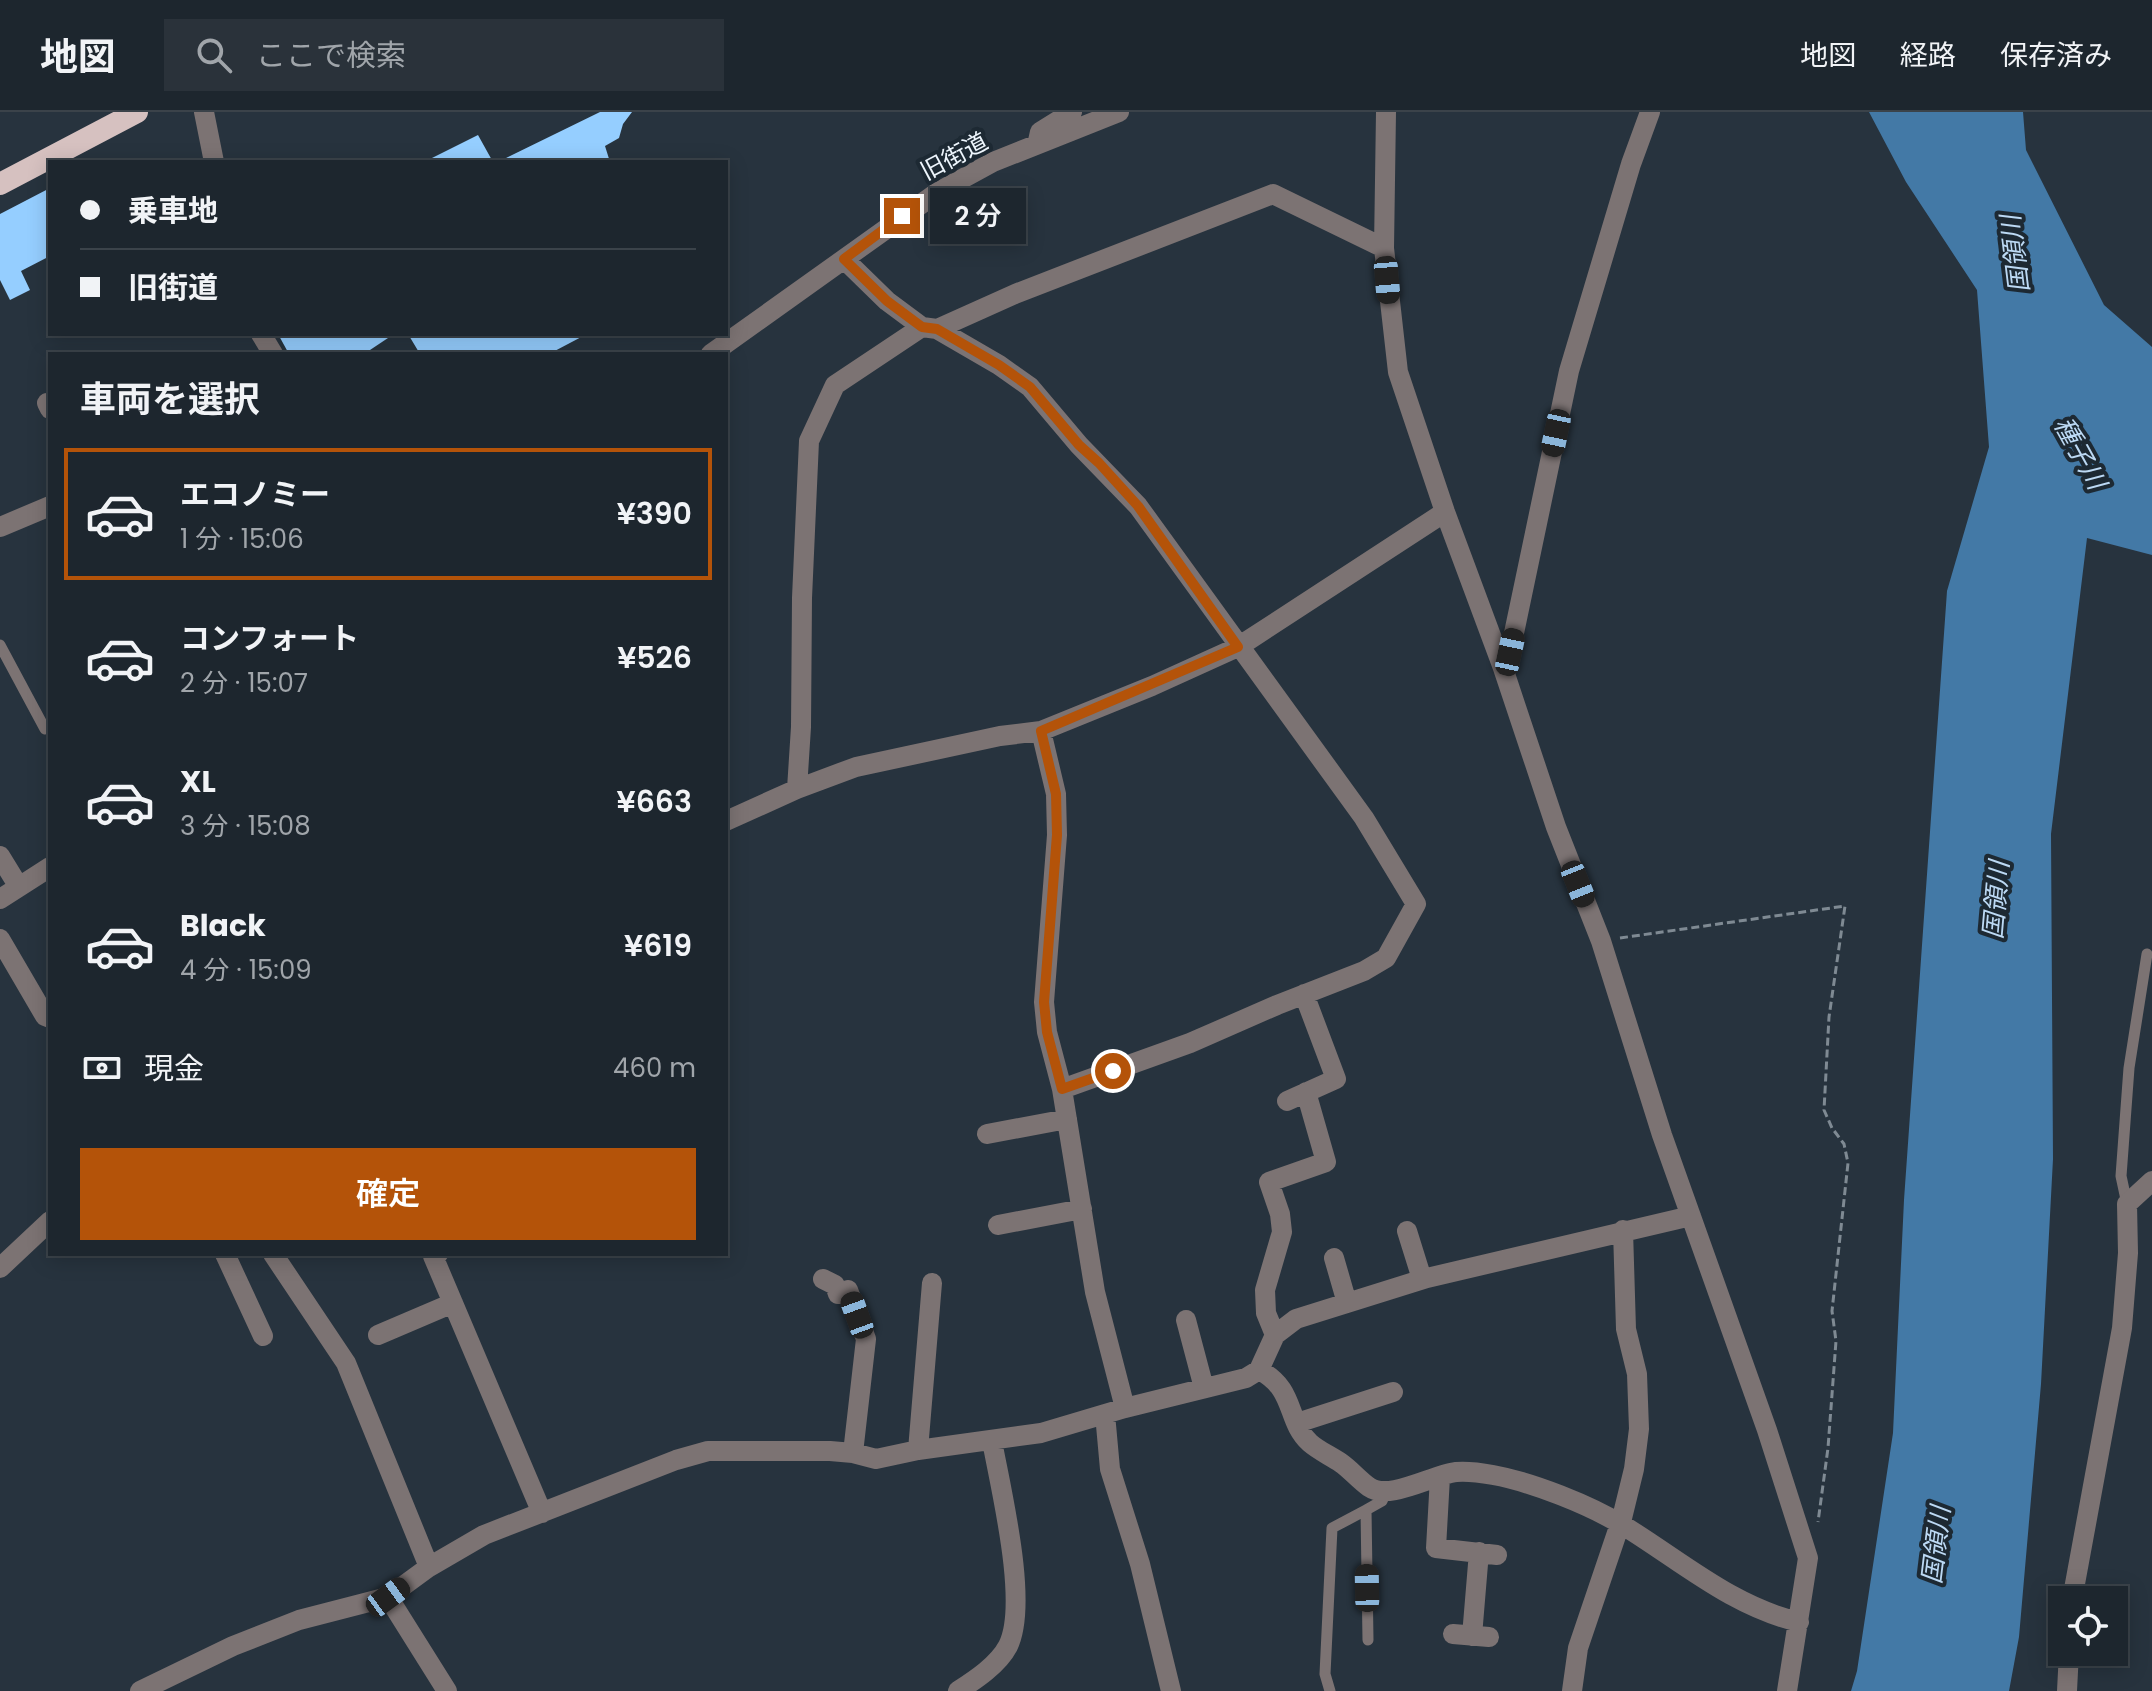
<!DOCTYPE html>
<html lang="ja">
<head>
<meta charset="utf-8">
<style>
	:root { --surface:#1d262e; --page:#2a323a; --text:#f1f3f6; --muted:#a0a5aa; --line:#3b434a; --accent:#b45309 }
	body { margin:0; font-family:Poppins,"Noto Sans JP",sans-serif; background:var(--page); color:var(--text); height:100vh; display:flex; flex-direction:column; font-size:30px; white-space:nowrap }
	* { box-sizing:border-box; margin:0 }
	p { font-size:26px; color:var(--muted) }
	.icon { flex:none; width:44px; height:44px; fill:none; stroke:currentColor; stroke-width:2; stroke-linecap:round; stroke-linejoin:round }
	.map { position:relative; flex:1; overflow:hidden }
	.side { position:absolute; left:48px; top:240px; width:680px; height:904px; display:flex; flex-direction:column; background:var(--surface); border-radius:0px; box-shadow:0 4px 20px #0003,0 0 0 2px var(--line) }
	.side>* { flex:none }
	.banner { position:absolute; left:48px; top:48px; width:680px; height:176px; border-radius:0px; box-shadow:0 4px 20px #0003,0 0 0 2px var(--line); display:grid; align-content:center; height:176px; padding:0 32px; background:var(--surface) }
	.fabs { position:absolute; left:2048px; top:1474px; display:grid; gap:16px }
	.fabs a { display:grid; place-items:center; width:80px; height:80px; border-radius:0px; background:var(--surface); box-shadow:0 4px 20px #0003,0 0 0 2px var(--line); font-size:40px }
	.end { position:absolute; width:36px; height:36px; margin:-18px; border:10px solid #b45309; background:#fff; box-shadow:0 0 0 4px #fff }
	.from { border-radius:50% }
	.bubble { position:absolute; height:56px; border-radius:0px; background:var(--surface); box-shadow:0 4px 20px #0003,0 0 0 2px var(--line); font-size:26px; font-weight:600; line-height:56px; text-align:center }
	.car { position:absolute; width:24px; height:48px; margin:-24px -12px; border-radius:10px; box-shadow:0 0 6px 2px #0007; background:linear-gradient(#222 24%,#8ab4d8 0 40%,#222 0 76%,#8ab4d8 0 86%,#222 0) }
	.banner b { display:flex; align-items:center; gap:28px; height:76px; font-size:30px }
	.banner b+b { border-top:2px solid var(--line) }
	.banner i { width:20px; height:20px; background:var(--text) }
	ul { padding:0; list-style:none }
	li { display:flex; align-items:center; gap:24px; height:132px; margin:0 16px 12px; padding:0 16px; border:4px solid transparent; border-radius:0px }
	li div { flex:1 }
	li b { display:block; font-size:30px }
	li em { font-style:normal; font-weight:600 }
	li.current { border-color:var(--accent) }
	li>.icon { width:72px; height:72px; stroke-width:1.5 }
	h2 { padding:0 32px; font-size:36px; line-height:96px }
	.pay { display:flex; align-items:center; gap:20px; height:88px; padding:0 32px; font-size:30px }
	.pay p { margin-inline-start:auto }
	.action { display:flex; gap:16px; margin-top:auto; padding:16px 32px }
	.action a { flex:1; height:92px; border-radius:0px; background:var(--accent); color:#fff; font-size:32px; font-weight:600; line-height:92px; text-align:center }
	header { display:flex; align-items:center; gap:48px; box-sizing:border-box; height:112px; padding:0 40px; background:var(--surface); border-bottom:2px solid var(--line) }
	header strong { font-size:38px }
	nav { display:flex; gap:44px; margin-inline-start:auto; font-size:28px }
	.search { width:560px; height:72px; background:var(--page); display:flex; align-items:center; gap:20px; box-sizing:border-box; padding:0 28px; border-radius:0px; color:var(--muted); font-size:30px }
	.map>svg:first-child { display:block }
	.water { fill:#4379a6 }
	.building { fill:#95ceff }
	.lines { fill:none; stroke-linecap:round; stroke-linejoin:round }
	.path { stroke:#7f8a93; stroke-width:3; stroke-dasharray:8 4; stroke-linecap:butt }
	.service { stroke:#7c7373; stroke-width:11 }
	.minor { stroke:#7c7373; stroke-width:20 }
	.trunk { stroke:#d6c1c0; stroke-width:22 }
	.route { stroke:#b45309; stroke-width:10 }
	.labels { text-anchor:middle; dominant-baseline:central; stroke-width:8; stroke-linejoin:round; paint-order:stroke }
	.street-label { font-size:24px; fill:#eef6fd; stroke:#1d2933 }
	.water-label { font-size:26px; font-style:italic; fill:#bcd9f4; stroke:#1d2933 }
</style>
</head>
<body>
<header>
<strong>地図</strong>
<div class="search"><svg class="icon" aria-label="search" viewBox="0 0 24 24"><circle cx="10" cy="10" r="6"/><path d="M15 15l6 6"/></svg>ここで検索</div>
<nav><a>地図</a><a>経路</a><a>保存済み</a></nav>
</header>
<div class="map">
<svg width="2152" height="1579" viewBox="0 0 2152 1579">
	<rect width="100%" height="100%" fill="#27333e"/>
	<path class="water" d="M1869 0H2023L2026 38 2104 193 2152 235V443L2087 426 2051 722 2053 1047 2041 1272 2019 1525 2009 1579H1851L1857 1559 1893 1321 1904 1088 1947 479 1989 335 1977 178 1906 70Z"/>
	<path class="building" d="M600 0H632L623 12 619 26 605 34 610 50H498Z
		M478 23 493 50H424Z
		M50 76V144L21 159 30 178 10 188 0 168V102Z
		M278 222H394L364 242H289Z
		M408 222H587L549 242H420Z"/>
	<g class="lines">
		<path class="path" d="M1620 826 1845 794 1829 905 1824 998 1832 1016 1844 1032 1848 1051 1832 1199 1836 1229 1828 1336 1818 1410"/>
		<path class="service" d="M0 533 45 617
			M2127 1092 2121 1064 2129 956 2147 842
			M1368 1528 1366 1398 1382 1389 1386 1380
			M1330 1579 1325 1562 1332 1416 1366 1398"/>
		<path class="minor" d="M204 0 214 50
			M1386 0 1384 136 1398 260 1445 400 1503 556 1556 715 1601 829 1662 1023 1767 1318 1808 1446 1787 1579
			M1038 29 1040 20 1072 0
			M844 147 887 189 922 215 937 217 999 253 1030 275 1079 333 1138 394 1364 706 1416 792 1386 846 1364 859 1277 893 1190 931 1062 977
			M937 217 1015 182 1273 82 1384 136
			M261 222 273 242
			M711 242 938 80 993 50 1119 0
			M47 291 50 297
			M0 415 50 394
			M1503 556 1510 540 1569 259 1631 52 1650 0
			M1041 619 1056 682 1057 723 1044 890 1047 920 1062 977 1095 1180 1125 1296
			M797 677 801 615 802 486 809 329 835 273 922 215
			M726 709 797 677 856 655 1000 624 1041 619 1152 574 1238 535 1445 400
			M0 744 19 775
			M0 787 50 755
			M0 827 45 904 50 906
			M1287 989 1336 967 1304 882
			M987 1022 1067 1007
			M998 1113 1082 1097
			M1407 1119 1422 1167
			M225 1142 263 1224
			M273 1142 346 1251 429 1455
			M438 1142 433 1144 542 1401
			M1334 1146 1347 1191
			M0 1156 50 1109
			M823 1167 835 1173 838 1182 848 1178 866 1227 853 1341
			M1186 1208 1204 1276
			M378 1223 453 1191
			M1275 1223 1266 1201 1265 1178 1282 1120 1280 1102 1269 1070 1326 1050 1306 980
			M1259 1258C1297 1278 1285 1308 1310 1331 1319 1339 1331 1344 1341 1351 1351 1358 1359 1368 1369 1375 1389 1389 1432 1363 1456 1360 1467 1359 1482 1361 1493 1363 1532 1370 1590 1393 1624 1414 1681 1449 1733 1495 1799 1510
			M1105 1302 1110 1357 1140 1452 1171 1579
			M1297 1311 1393 1280
			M918 1338 932 1171
			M1440 1365 1436 1436 1497 1443
			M388 1485 447 1579
			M2072 1488 2122 1216 2128 1141 2127 1092 2152 1069
			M1453 1522 1489 1525
			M1472 1524 1479 1440
			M140 1579 233 1534 299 1508 388 1485 429 1455 484 1423 676 1348 708 1339H830L853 1341 876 1347 918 1338 1041 1321 1125 1296 1246 1266 1259 1258 1275 1223 1296 1207 1427 1166 1691 1104
			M958 1579C975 1568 998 1553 1008 1534 1029 1492 1001 1378 992 1329
			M1572 1579 1578 1536 1622 1406 1634 1357 1639 1317 1637 1262 1626 1217 1623 1118
			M2067 1579 2069 1540"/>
		<path class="trunk" d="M0 72 137 0"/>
	</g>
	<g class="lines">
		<path class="route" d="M902 104 844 147 887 189 922 215 937 217 999 253 1030 275 1079 333 1099 351 1138 394 1238 535 1041 619 1056 682 1057 723 1044 890 1047 920 1062 977 1113 959"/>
	</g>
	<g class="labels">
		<g class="street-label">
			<text transform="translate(954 44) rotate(-28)">旧街道</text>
		</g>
		<g class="water-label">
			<text transform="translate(2015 142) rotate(-97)">国領川</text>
			<text transform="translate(2080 341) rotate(61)">種子川</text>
			<text transform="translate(1996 788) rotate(-85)">国領川</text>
			<text transform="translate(1936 1433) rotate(-83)">国領川</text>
		</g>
	</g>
</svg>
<div class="fabs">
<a><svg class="icon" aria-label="locate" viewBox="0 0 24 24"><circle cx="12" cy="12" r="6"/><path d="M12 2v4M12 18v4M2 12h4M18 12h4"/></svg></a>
</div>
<i class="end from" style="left:1113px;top:959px"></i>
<i class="end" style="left:902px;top:104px"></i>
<div class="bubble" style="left:930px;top:76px;width:96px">2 分</div>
<i class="car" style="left:1387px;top:168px;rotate:175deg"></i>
<i class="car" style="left:1556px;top:321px;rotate:192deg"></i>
<i class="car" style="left:1510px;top:540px;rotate:12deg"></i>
<i class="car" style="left:1578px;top:772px;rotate:158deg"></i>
<i class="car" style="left:857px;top:1203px;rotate:340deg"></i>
<i class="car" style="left:1367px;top:1476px;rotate:359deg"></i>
<i class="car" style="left:388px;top:1485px;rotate:54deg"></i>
<div class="banner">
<b><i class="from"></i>乗車地</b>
<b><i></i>旧街道</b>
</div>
<section class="side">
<h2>車両を選択</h2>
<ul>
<li class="current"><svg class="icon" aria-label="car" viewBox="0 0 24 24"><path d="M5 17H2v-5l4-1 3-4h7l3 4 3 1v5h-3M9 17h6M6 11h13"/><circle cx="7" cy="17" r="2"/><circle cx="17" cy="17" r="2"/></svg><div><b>エコノミー</b><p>1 分 · 15:06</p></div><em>¥390</em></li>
<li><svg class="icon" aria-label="car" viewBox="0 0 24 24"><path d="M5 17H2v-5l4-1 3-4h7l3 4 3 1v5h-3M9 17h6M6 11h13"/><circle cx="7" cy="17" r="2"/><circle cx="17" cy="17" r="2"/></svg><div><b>コンフォート</b><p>2 分 · 15:07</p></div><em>¥526</em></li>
<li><svg class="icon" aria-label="car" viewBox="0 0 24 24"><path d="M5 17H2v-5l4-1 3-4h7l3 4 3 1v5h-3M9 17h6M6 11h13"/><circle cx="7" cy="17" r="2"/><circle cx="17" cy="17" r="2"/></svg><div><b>XL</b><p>3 分 · 15:08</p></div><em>¥663</em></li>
<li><svg class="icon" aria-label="car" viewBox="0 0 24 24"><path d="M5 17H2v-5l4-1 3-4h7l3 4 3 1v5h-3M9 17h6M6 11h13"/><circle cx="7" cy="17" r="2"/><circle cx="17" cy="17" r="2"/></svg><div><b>Black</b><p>4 分 · 15:09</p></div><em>¥619</em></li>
</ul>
<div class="pay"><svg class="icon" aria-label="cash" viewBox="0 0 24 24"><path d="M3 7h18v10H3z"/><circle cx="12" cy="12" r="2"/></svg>現金<p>460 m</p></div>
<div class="action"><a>確定</a></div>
</section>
</div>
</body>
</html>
